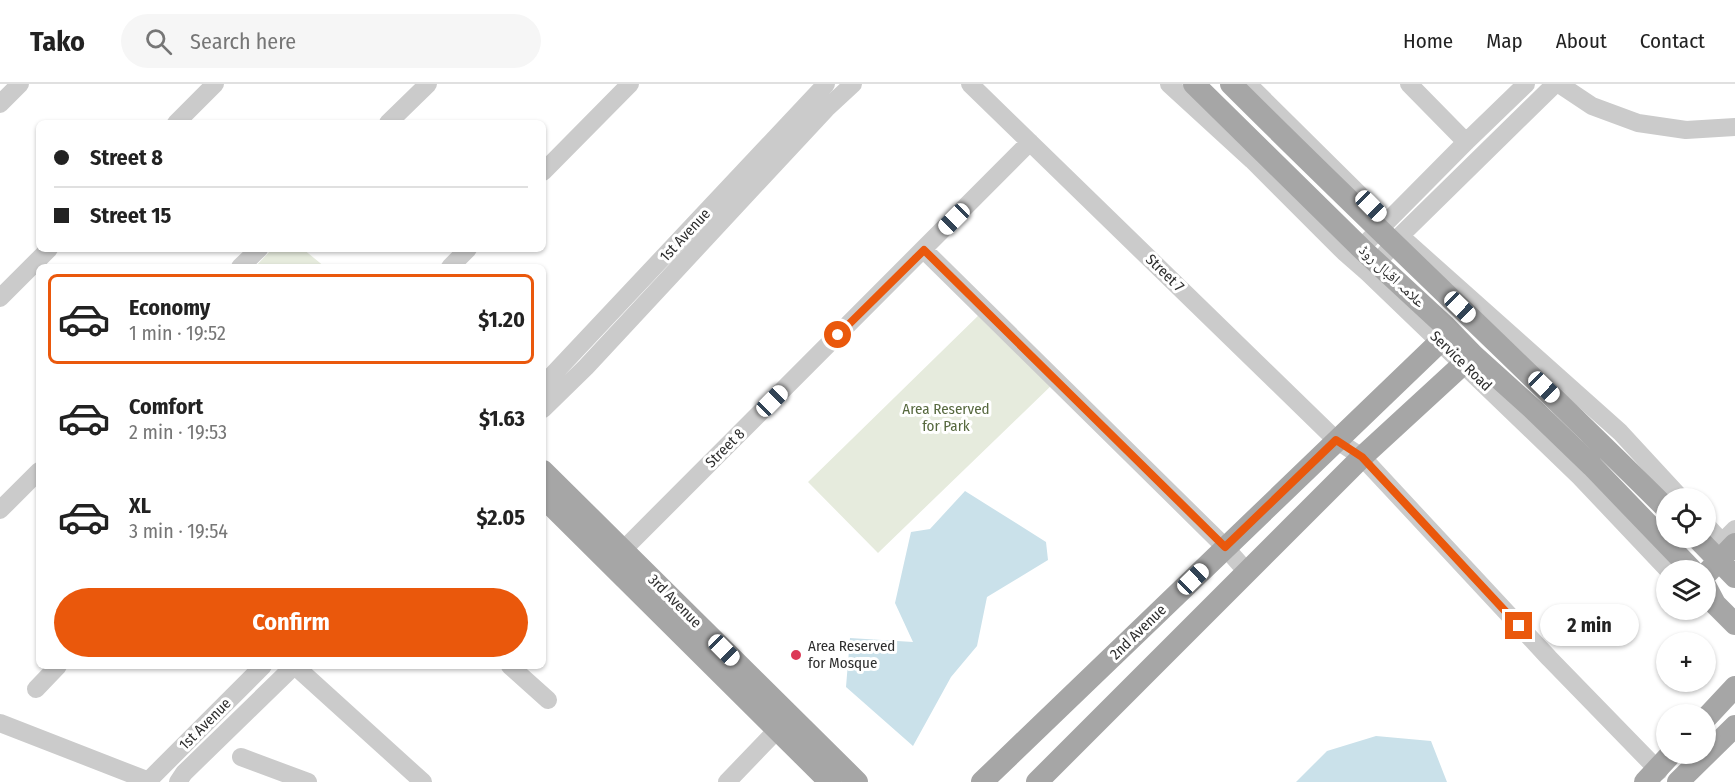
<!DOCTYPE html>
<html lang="en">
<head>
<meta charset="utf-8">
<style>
	:root { --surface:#fff; --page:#f6f6f6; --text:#222; --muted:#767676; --line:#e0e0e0; --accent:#ea580c }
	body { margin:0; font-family:"Fira Sans Condensed","Noto Naskh Arabic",sans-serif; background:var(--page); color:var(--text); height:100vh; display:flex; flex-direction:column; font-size:22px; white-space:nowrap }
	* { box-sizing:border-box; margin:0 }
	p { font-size:20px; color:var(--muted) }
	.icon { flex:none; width:33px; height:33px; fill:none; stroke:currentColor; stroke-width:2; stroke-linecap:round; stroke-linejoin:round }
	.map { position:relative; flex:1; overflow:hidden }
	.side { position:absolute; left:36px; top:180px; width:510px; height:405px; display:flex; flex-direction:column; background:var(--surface); border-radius:9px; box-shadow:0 2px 4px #0004 }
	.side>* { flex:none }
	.banner { position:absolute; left:36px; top:36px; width:510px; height:132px; border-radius:9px; box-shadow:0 2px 4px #0004; display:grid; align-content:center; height:132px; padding:0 18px; background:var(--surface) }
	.controls { position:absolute; left:1656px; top:404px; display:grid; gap:12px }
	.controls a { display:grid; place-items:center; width:60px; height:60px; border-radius:50%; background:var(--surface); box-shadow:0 2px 4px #0004; font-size:30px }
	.end { position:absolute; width:27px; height:27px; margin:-14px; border:8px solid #ea580c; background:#fff; box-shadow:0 0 0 3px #fff }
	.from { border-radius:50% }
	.bubble { position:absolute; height:42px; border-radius:21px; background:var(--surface); box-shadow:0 2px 4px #0004; font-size:20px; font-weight:700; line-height:42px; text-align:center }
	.car { position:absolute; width:18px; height:36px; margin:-18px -9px; border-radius:8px; box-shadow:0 0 4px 2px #0007; background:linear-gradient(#fff 24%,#345 0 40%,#fff 0 76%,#345 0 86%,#fff 0) }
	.banner b { display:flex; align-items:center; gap:21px; height:57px; font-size:22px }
	.banner b+b { border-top:2px solid var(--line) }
	.banner i { width:15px; height:15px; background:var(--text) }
	ul { padding:10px 0 0; list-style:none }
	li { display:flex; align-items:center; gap:18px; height:90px; margin:0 12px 9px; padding:0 6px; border:3px solid transparent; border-radius:9px }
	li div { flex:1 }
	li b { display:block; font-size:22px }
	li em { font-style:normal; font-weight:700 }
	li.active { border-color:var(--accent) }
	li>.icon { width:54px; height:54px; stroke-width:1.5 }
	.cta { display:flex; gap:12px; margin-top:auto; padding:12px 18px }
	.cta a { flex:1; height:69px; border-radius:36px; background:var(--accent); color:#fff; font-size:24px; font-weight:700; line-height:69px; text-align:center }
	header { display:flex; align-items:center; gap:36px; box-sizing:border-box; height:84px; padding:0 30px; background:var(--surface); border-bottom:2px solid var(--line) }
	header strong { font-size:28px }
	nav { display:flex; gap:33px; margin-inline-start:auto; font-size:21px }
	.search { width:420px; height:54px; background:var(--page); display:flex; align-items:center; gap:15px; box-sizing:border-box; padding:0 21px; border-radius:33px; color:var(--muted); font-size:22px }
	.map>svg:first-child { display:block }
	.green { fill:#e6ebdd }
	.water { fill:#cae1ea }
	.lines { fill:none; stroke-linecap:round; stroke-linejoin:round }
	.minor { stroke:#cbcbcb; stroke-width:18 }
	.major { stroke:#a6a6a6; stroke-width:22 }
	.route { stroke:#ea580c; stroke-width:8 }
	.poi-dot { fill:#dc3956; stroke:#fff; stroke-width:2 }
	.labels { text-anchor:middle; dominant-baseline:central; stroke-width:6; stroke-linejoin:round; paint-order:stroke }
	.street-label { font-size:15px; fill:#2e2e2e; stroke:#fff }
	.park-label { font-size:15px; fill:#56683e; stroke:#fff }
	.poi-label { font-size:15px; fill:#2e2e2e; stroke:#fff; text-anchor:start }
</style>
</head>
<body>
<header>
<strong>Tako</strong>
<div class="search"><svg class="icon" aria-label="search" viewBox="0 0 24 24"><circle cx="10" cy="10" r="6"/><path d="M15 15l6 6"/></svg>Search here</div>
<nav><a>Home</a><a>Map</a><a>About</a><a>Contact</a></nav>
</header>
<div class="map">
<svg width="1735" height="698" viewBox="0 0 1735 698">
	<rect width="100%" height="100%" fill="#fff"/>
	<path class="green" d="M272 165H303L325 183H255Z
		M984 226 1056 297 878 469 808 398Z"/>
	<path class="water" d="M965 407 1046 458 1048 476 987 513 977 562 951 593 913 662 846 603 850 554 913 558 895 519 911 448 930 445Z
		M1376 652 1431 657 1447 698H1296L1327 667Z"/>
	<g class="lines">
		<path class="minor" d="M970 0 1336 356 1362 373 1549 574 1659 687
			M1169 0 1252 76 1344 168 1368 189 1580 393 1668 486
			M1248 0 1366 117
			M1409 0 1466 58
			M1559 0 1592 22 1638 39 1686 46 1735 43
			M0 20 20 0
			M176 39 215 0
			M388 39 428 0
			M543 88 630 0
			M1407 158 1620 348 1681 414
			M924 166 1225 463 1247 488
			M1352 173 1466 58 1526 0
			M240 183 259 165
			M450 183 468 165
			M1369 189 1400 152 1555 0
			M0 214 49 165
			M543 301 826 0
			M543 325 586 283 826 25 853 0
			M0 426 39 387
			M1706 441 1722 458 1735 445
			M623 466 1030 58
			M295 582 423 698
			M510 582 548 616
			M36 605 58 582
			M0 639 149 697
			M241 673 308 698
			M147 698 263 582
			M178 698 184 689 294 582
			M727 698 777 646"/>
		<path class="major" d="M1194 0 1364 167 1444 241 1473 271 1534 326 1592 382 1692 486
			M1231 0C1374 143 1522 281 1666 424
			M543 387 857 698
			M543 413 830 698
			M1696 453 1735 493
			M1706 490 1735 460
			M1706 503 1715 520 1735 540
			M1706 634 1735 603
			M982 698 1450 248
			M1037 698 1362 373 1473 271
			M1645 698 1672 669
			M1678 698 1735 642"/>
	</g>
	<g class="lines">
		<path class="route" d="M838 251 924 166 1225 463 1336 356 1362 373 1519 542"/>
	</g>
	<circle class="poi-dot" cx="796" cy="571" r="6"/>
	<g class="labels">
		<g class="street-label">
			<text transform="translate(685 151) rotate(-47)">1st Avenue</text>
			<text transform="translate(1165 189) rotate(44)">Street 7</text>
			<text transform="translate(1392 192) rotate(43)">علامہ اقبال روڈ</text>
			<text transform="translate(1461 277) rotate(44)">Service Road</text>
			<text transform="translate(725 364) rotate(-45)">Street 8</text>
			<text transform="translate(675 517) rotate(45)">3rd Avenue</text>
			<text transform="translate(1138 548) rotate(-44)">2nd Avenue</text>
			<text transform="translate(205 640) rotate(-45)">1st Avenue</text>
		</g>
		<g class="park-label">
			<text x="946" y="325">Area Reserved<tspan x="946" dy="17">for Park</tspan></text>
		</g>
		<g class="poi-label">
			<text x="808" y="562">Area Reserved<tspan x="808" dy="17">for Mosque</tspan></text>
		</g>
	</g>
</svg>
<div class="controls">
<a><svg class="icon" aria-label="locate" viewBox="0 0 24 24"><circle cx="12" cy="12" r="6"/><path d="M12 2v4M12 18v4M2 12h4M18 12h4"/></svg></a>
<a><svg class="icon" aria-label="layers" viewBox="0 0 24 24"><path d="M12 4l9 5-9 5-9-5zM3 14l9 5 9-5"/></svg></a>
<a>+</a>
<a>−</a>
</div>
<i class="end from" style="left:838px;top:251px"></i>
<i class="end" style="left:1519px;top:542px"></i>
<div class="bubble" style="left:1540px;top:520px;width:99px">2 min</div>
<i class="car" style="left:1371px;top:122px;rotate:135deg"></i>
<i class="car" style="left:954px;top:135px;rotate:225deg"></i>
<i class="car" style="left:1460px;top:223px;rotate:134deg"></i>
<i class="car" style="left:1544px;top:303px;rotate:134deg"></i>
<i class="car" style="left:772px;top:317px;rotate:45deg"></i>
<i class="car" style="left:1193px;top:495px;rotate:46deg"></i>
<i class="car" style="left:724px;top:566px;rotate:135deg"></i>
<div class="banner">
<b><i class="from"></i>Street 8</b>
<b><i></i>Street 15</b>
</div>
<section class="side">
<ul>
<li class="active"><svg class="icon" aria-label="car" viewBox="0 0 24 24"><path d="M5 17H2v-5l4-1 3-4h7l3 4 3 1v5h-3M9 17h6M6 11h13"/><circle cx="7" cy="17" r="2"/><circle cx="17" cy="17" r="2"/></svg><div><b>Economy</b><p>1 min · 19:52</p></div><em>$1.20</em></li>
<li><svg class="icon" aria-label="car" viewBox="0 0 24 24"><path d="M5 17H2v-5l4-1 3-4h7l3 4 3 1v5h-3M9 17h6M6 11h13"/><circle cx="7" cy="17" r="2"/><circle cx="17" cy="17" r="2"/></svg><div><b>Comfort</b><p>2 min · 19:53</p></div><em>$1.63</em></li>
<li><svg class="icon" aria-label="car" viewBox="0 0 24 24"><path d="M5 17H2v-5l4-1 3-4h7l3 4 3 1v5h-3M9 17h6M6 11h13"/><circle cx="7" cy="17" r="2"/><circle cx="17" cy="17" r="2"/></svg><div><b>XL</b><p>3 min · 19:54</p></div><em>$2.05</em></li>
</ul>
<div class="cta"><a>Confirm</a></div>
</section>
</div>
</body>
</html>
